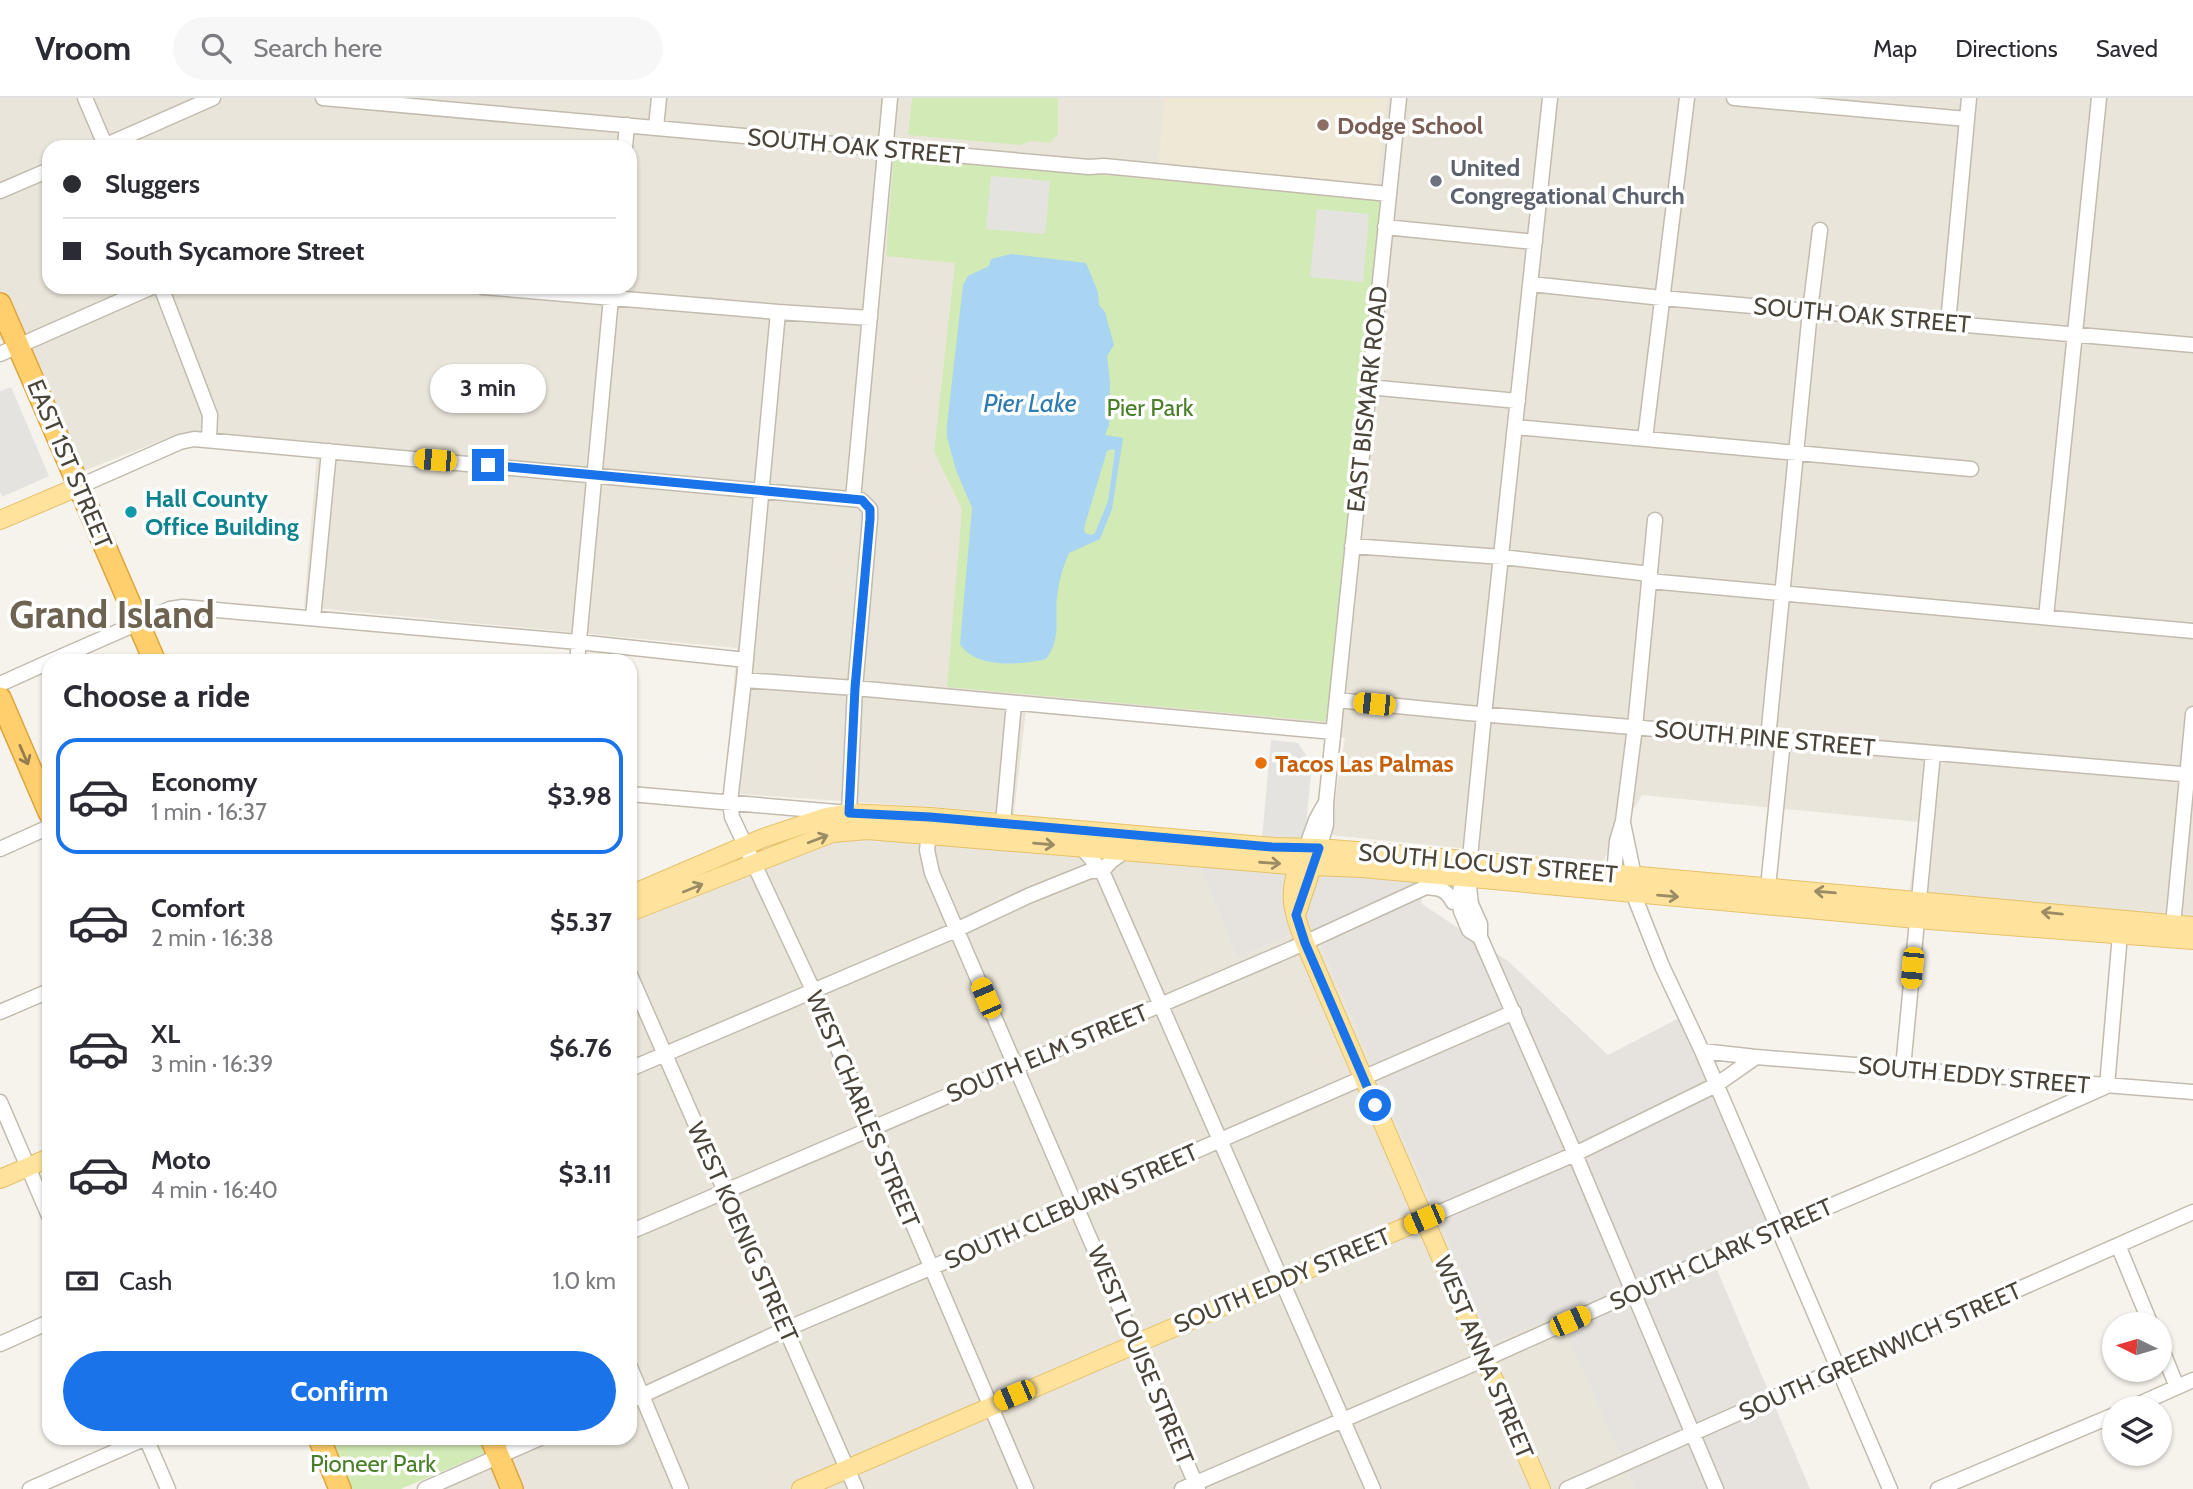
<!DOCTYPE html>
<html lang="en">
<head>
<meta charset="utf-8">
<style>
	:root { --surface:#fff; --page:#f7f7f7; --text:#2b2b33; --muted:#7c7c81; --line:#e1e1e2; --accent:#1a73e8 }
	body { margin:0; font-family:Cabin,sans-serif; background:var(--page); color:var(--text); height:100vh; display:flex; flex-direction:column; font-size:26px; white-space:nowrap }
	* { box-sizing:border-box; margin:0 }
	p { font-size:23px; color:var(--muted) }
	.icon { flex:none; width:38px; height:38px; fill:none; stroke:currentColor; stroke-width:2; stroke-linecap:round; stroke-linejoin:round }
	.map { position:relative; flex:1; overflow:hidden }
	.details { position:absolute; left:42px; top:556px; width:595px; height:791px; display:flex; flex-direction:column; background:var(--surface); border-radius:21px; box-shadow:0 2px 5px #0004 }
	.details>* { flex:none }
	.guide { position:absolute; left:42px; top:42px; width:595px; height:154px; border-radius:21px; box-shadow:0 2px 5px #0004; display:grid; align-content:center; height:154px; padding:0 21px; background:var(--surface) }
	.needle { width:46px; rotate:275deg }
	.tools { position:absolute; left:2102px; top:1214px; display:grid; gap:14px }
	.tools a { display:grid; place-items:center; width:70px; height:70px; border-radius:50%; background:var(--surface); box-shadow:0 2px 5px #0004; font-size:35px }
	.end { position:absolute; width:32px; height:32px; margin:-16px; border:9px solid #1a73e8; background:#fff; box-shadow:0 0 0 4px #fff }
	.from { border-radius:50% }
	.bubble { position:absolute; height:49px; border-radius:24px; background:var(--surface); box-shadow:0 2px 5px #0004; font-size:23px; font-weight:800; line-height:49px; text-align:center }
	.car { position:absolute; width:21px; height:42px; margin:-21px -10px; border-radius:9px; box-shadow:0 0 5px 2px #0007; background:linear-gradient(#f5c518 24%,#345 0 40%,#f5c518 0 76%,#345 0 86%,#f5c518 0) }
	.guide b { display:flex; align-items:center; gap:24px; height:66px; font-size:26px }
	.guide b+b { border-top:2px solid var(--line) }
	.guide i { width:18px; height:18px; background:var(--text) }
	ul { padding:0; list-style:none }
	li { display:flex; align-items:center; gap:21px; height:116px; margin:0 14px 10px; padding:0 7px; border:4px solid transparent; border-radius:21px }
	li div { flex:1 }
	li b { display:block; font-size:26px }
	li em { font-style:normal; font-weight:800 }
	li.on { border-color:var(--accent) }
	li>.icon { width:63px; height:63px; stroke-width:1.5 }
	h2 { padding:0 21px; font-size:32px; line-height:84px }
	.pay { display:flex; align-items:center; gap:18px; height:77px; padding:0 21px; font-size:26px }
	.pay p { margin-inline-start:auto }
	.button { display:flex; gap:14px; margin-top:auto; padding:14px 21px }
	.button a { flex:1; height:80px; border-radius:42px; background:var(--accent); color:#fff; font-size:28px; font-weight:800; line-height:80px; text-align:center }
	header { display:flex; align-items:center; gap:42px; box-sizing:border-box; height:98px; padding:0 35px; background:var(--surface); border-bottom:2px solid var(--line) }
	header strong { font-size:33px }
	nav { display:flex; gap:38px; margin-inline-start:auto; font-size:24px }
	.search { width:490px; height:63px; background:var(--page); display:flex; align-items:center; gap:18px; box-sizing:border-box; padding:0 24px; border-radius:38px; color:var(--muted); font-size:26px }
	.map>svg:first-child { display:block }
	.residential { fill:#eae5da; fill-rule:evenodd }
	.industrial { fill:#e6e2dd }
	.education { fill:#efe8d6 }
	.green { fill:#d2eab5 }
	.parking { fill:#e5e3e0 }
	.water { fill:#a9d4f2; fill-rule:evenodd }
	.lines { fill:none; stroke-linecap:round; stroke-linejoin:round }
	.minor-casing { stroke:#c2bbae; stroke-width:17 }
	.major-casing { stroke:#e6c16a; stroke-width:20 }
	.highway-casing { stroke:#e0a43c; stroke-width:24 }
	.minor { stroke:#fff; stroke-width:14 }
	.major { stroke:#ffe39c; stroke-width:18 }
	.highway { stroke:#ffcf6e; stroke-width:21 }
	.oneway { stroke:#937c4e }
	.oneway2 { stroke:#9c8c66 }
	.route { stroke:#1a73e8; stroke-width:9 }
	.education-dot { fill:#8d6e63; stroke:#fff; stroke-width:2.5 }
	.worship-dot { fill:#6b7280; stroke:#fff; stroke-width:2.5 }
	.culture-dot { fill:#0f9aa8; stroke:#fff; stroke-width:2.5 }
	.food-dot { fill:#e8710a; stroke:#fff; stroke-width:2.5 }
	.labels { text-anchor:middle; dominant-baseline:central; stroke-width:7; stroke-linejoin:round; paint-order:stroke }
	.education-label { font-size:24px; font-weight:bold; fill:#785e54; stroke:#fff; text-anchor:start }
	.street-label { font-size:24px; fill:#4b4439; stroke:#fff }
	.worship-label { font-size:24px; font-weight:bold; fill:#5b616d; stroke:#fff; text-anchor:start }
	.park-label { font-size:24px; fill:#4a7f2a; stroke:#fff }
	.culture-label { font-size:24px; font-weight:bold; fill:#0d838f; stroke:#fff; text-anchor:start }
	.food-label { font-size:24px; font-weight:bold; fill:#c56008; stroke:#fff; text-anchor:start }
	.water-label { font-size:26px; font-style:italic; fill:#2e7ab2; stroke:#fff }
	.town-label { font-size:38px; font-weight:bold; fill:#6e6250; stroke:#fff }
</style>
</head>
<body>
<header>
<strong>Vroom</strong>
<div class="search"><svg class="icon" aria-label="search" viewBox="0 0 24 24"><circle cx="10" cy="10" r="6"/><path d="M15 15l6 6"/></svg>Search here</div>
<nav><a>Map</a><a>Directions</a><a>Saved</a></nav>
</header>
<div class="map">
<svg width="2193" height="1391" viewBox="0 0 2193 1391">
	<rect width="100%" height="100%" fill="#f6f3ec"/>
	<path class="residential" d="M0 0H2193V834L1907 811 1919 724 1642 697 1602 764 1329 737 1345 640 1026 612 1014 715 724 695 737 550 304 509 318 344 192 333 165 341 63 381 3 241 0 242ZM49 49H630V189H49Z
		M890 725 1192 749 1237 860 1312 828 1491 1245 1559 1217 1635 1391H441L508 1363 499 1341 630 1340V807L766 746 819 727Z"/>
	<path class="industrial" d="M1192 749 1415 766 1422 806 1508 863 1608 957 1681 919 1769 1128 1710 1155 1810 1391H1635L1559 1218 1491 1245 1312 828 1237 860Z"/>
	<path class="education" d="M1165 0H1387L1377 87 1158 68Z"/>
	<path class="green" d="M912 0H1058V36L1050 45 1031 43 1020 47 908 37Z
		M894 57 1382 103 1330 624 947 589 962 411 934 354 955 165 886 158Z
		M331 1341H478L485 1355 401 1391H352Z"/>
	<path class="parking" d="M991 78 1050 83 1045 136 986 131Z
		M1317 111 1369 116 1363 184 1310 179Z
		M11 289 49 378 2 399 0 394V293Z
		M1271 642 1298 645 1312 666 1306 727 1302 739 1294 742 1262 740Z"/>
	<path class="water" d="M1011 156 1086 165 1098 194 1099 207 1105 214 1114 247 1107 258 1110 284 1109 327 1105 337 1123 340 1112 411 1100 441 1069 455C1064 466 1060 479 1058 492 1053 517 1063 539 1046 561 1021 567 975 571 960 546L972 410 956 372 947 339V327L963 187 968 178 989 168 991 161ZM1112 351 1115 353 1108 403 1095 435 1091 437 1085 435 1084 430 1107 353Z"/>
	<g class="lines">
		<defs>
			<path id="minor" d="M85 0 106 49
				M323 0 1089 69 1104 68 1389 96
				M1550 0 1484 617 1468 780 1471 806 1480 826V839L1575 1056 1716 1391
				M1734 0 1967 21
				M656 29 659 0
				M102 49 213 0
				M625 49 627 27
				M0 93 49 72
				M1385 129 1535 144
				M1531 186 1662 200 2193 247
				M161 189 210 317 209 341
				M483 189 778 214 870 220
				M778 214 744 582 730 704 732 719 813 892 1026 1391
				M1948 225 1969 0
				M0 256 152 189
				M1368 289 1518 303
				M1516 329 1971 371
				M1645 341 1687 0
				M80 388 180 344 194 341 861 402 870 411V421L855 590 849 715 630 696
				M853 401 890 0
				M1655 422 1635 629 1623 723 1617 743 1614 776 1633 795 1662 868 1702 953 1890 1391
				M1352 448 1502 459 1650 476
				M1649 483 2193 533
				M2046 519 2099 0
				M313 520 329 353
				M49 564 170 511 183 509 578 544 746 562
				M577 564 612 189
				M744 582 855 590 1333 634
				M0 586 49 564
				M1337 602 1468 615 2193 677
				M1768 640 1810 213 1820 132
				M1623 725 1634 778V787
				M929 735 927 752 932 775 1198 1391
				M1002 736 1014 605
				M1081 749 1102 773 1373 1391
				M1306 750 1316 722 1325 706
				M1319 750 1326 727V705L1399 0
				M0 751 49 729
				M1468 780 1461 789 1459 799 1461 813 1469 832 1480 839
				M1768 789 1783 642
				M2173 827 2193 616
				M630 877 856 1391
				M0 914 49 893
				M1702 953 1756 959
				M1903 970 1933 655
				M630 971 956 832 1028 798 1090 773H1102L1111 763 1125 753
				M0 1004 49 1118
				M1424 1121 1575 1056 1716 987 1756 959 2193 994
				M630 1134 1291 851 1426 789C1440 790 1446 791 1453 804L1460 805
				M2118 1147 2151 1227
				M0 1246 49 1224
				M2160 1247 2177 1289
				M630 1269 681 1391
				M630 1303 786 1231 1001 1140 1076 1105 1514 914
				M2128 1311 2193 1282
				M146 1340 168 1391
				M30 1391 146 1340
				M425 1391 540 1340
				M1182 1391 1485 1261 1778 1130 1972 1048 2107 988 2120 836
				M1567 1391 2193 1114
				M1938 1391 2114 1317"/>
			<path id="major" d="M0 422 80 388
				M1303 758C1286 794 1292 810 1305 845L1541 1391
				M630 797 763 740 826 719 849 715 930 719 1275 749 1319 750 1431 759 2193 828
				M630 814 832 735 867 732 1290 767 1362 770 1917 821 2193 842
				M1296 817 1315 760
				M0 1081 49 1060
				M801 1391 1424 1121"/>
			<path id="highway" d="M0 206 155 564
				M0 600 49 714
				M319 1340 340 1391
				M491 1340 512 1391"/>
		</defs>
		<use href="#minor" class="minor-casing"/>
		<use href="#major" class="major-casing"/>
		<use href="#highway" class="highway-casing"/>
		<use href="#minor" class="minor"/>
		<use href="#major" class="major"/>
		<use href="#highway" class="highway"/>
	</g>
	<defs><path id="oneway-shaft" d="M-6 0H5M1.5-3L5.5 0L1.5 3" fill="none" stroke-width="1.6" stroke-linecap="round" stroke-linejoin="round" transform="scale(1.75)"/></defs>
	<use class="oneway" href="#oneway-shaft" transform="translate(24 657) rotate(67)"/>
	<g class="oneway2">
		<use href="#oneway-shaft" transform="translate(818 741) rotate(-21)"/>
		<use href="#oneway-shaft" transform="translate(1044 746) rotate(5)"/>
		<use href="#oneway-shaft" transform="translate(1270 765) rotate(4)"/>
		<use href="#oneway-shaft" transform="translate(693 790) rotate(-22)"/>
		<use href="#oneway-shaft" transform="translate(1825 794) rotate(-175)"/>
		<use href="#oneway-shaft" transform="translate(1668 798) rotate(5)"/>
		<use href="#oneway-shaft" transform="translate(2052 815) rotate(-174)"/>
	</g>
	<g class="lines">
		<path class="route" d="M488 367 862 402 870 411V421L855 590 849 715 930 719 1272 749 1319 750 1296 817 1305 845 1375 1007"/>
	</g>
	<circle class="education-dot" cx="1323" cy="27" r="7"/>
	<circle class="worship-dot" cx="1436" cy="83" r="7"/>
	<circle class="culture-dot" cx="131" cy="414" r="7"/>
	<circle class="food-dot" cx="1261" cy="665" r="7"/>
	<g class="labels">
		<g class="education-label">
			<text x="1337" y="27">Dodge School</text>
		</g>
		<g class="street-label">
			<text transform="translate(856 48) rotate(5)">SOUTH OAK STREET</text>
			<text transform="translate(1862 217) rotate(5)">SOUTH OAK STREET</text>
			<text transform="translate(1367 301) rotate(-84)">EAST BISMARK ROAD</text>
			<text transform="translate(70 366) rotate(67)">EAST 1ST STREET</text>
			<text transform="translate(1765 640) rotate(5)">SOUTH PINE STREET</text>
			<text transform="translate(1488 765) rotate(5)">SOUTH LOCUST STREET</text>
			<text transform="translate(1047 955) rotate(-23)">SOUTH ELM STREET</text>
			<text transform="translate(1974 977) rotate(5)">SOUTH EDDY STREET</text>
			<text transform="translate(863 1011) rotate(67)">WEST CHARLES STREET</text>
			<text transform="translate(1071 1108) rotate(-24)">SOUTH CLEBURN STREET</text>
			<text transform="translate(743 1134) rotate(66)">WEST KOENIG STREET</text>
			<text transform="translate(1721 1156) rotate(-24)">SOUTH CLARK STREET</text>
			<text transform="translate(1282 1182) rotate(-23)">SOUTH EDDY STREET</text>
			<text transform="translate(1880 1253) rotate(-24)">SOUTH GREENWICH STREET</text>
			<text transform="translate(1141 1257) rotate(67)">WEST LOUISE STREET</text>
			<text transform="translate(1484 1259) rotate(67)">WEST ANNA STREET</text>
		</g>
		<g class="worship-label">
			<text x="1450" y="69">United<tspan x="1450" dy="28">Congregational Church</tspan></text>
		</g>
		<g class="park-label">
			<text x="1150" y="309">Pier Park</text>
			<text x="373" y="1365">Pioneer Park</text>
		</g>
		<g class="culture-label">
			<text x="145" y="400">Hall County<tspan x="145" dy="28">Office Building</tspan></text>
		</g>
		<g class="food-label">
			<text x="1275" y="665">Tacos Las Palmas</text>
		</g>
		<g class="water-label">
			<text x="1030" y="305">Pier Lake</text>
		</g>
		<g class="town-label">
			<text x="112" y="516">Grand Island</text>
		</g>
	</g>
</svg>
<div class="tools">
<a><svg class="needle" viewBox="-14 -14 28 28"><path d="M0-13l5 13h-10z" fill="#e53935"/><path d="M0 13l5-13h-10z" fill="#7c7c81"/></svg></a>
<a><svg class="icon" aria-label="layers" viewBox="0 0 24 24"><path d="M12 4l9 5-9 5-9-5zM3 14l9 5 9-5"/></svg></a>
</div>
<i class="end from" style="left:1375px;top:1007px"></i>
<i class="end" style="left:488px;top:367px"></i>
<div class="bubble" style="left:430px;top:266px;width:116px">3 min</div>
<i class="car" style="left:435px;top:362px;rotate:275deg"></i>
<i class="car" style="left:1374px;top:606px;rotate:276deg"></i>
<i class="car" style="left:1912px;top:870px;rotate:185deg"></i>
<i class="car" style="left:986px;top:900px;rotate:337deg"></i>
<i class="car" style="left:1424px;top:1121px;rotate:247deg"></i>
<i class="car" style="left:1570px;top:1223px;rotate:66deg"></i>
<i class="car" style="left:1014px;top:1297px;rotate:247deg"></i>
<div class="guide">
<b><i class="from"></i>Sluggers</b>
<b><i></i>South Sycamore Street</b>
</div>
<section class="details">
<h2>Choose a ride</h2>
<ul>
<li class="on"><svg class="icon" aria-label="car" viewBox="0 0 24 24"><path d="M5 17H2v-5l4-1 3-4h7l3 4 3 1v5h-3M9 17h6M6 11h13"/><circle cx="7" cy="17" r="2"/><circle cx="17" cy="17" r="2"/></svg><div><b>Economy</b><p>1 min · 16:37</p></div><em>$3.98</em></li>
<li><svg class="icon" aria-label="car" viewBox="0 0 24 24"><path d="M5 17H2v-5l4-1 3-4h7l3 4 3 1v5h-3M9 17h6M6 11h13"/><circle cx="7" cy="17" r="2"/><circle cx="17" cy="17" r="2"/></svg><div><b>Comfort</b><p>2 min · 16:38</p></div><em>$5.37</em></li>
<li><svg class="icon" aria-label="car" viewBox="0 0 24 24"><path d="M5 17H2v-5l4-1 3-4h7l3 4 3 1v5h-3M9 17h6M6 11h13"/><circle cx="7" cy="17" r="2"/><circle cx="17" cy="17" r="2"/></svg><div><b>XL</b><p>3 min · 16:39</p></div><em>$6.76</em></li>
<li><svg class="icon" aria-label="car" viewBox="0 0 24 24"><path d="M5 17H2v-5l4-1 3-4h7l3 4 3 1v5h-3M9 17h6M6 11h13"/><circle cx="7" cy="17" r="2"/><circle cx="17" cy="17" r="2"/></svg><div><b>Moto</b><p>4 min · 16:40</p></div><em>$3.11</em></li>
</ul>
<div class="pay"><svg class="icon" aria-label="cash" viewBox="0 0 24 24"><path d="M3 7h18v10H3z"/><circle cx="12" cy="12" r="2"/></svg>Cash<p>1.0 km</p></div>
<div class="button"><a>Confirm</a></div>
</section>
</div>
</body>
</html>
